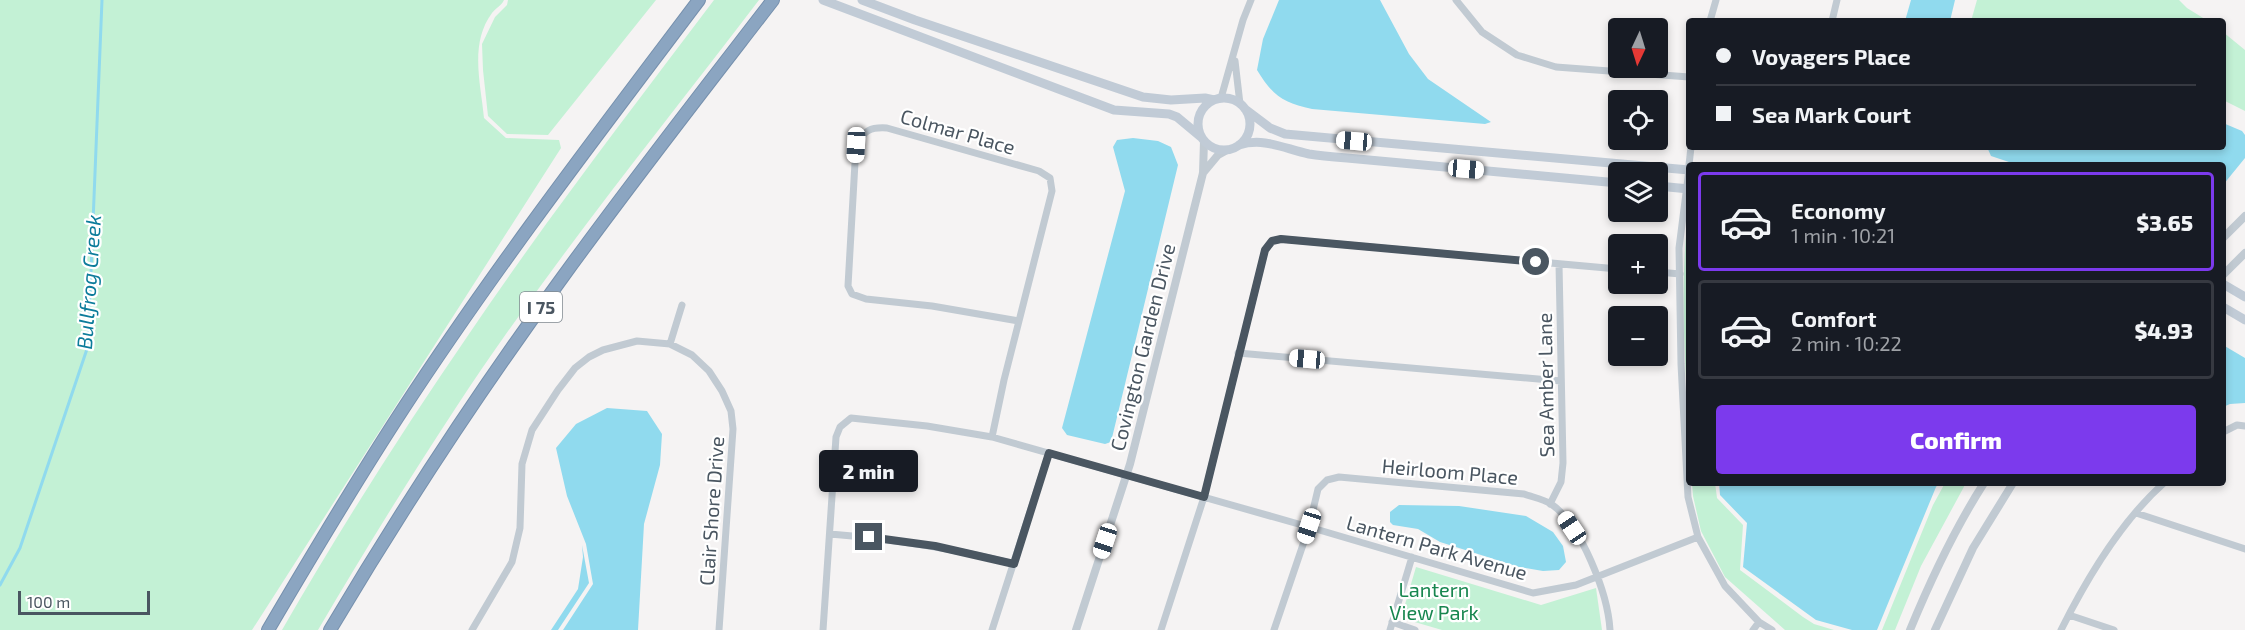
<!DOCTYPE html>
<html lang="en">
<head>
<meta charset="utf-8">
<style>
	:root { --surface:#171b24; --page:#242831; --text:#f1f3f6; --muted:#9ea1a6; --line:#363941; --accent:#7c3aed }
	body { margin:0; font-family:"Exo 2",sans-serif; background:var(--page); color:var(--text); height:100vh; display:flex; flex-direction:column; font-size:22px; white-space:nowrap }
	* { box-sizing:border-box; margin:0 }
	p { font-size:20px; color:var(--muted) }
	.icon { flex:none; width:33px; height:33px; fill:none; stroke:currentColor; stroke-width:2; stroke-linecap:round; stroke-linejoin:round }
	.map { position:relative; flex:1; overflow:hidden }
	.details { position:absolute; left:1686px; top:162px; width:540px; height:324px; display:flex; flex-direction:column; background:var(--surface); border-radius:6px; box-shadow:0 3px 9px #0003 }
	.details>* { flex:none }
	.hud { position:absolute; left:1686px; top:18px; width:540px; height:132px; border-radius:6px; box-shadow:0 3px 9px #0003; display:grid; align-content:center; height:132px; padding:0 30px; background:var(--surface) }
	.needle { width:39px; rotate:184deg }
	.tools { position:absolute; left:1608px; top:18px; display:grid; gap:12px }
	.tools a { display:grid; place-items:center; width:60px; height:60px; border-radius:6px; background:var(--surface); box-shadow:0 3px 9px #0003; font-size:30px }
	.scale { position:absolute; left:18px; bottom:15px; width:132px; box-sizing:border-box; padding-left:6px; border:3px solid #4a5661; border-top:0; font-size:16px; line-height:21px; white-space:nowrap; color:#4a5661; -webkit-text-stroke:4px #fff; paint-order:stroke }
	.end { position:absolute; width:27px; height:27px; margin:-14px; border:8px solid #4a5661; background:#fff; box-shadow:0 0 0 3px #fff }
	.from { border-radius:50% }
	.bubble { position:absolute; height:42px; border-radius:6px; background:var(--surface); box-shadow:0 3px 9px #0003; font-size:20px; font-weight:800; line-height:42px; text-align:center }
	.car { position:absolute; width:18px; height:36px; margin:-18px -9px; border-radius:8px; box-shadow:0 0 4px 2px #0007; background:linear-gradient(#fff 24%,#345 0 40%,#fff 0 76%,#345 0 86%,#fff 0) }
	.hud b { display:flex; align-items:center; gap:21px; height:57px; font-size:22px }
	.hud b+b { border-top:2px solid var(--line) }
	.hud i { width:15px; height:15px; background:var(--text) }
	ul { padding:10px 0 0; list-style:none }
	li { display:flex; align-items:center; gap:18px; height:99px; margin:0 12px 9px; padding:0 18px; border:3px solid var(--line); border-radius:6px }
	li div { flex:1 }
	li b { display:block; font-size:22px }
	li em { font-style:normal; font-weight:800 }
	li.on { border-color:var(--accent) }
	li>.icon { width:54px; height:54px; stroke-width:1.5 }
	.action { display:flex; gap:12px; margin-top:auto; padding:12px 30px }
	.action a { flex:1; height:69px; border-radius:6px; background:var(--accent); color:#fff; font-size:24px; font-weight:800; line-height:69px; text-align:center }
	.map>svg:first-child { display:block }
	.green { fill:#c3f1d5 }
	.water { fill:#90daee }
	.lines { fill:none; stroke-linecap:round; stroke-linejoin:round }
	.stream { stroke:#90daee; stroke-width:3 }
	.motorway-casing { stroke:#7690ad; stroke-width:14 }
	.minor { stroke:#c1cad2; stroke-width:7 }
	.tertiary { stroke:#c1cad2; stroke-width:8 }
	.secondary { stroke:#c1cbd6; stroke-width:9 }
	.motorway { stroke:#8ba5c1; stroke-width:12 }
	.route { stroke:#4a5661; stroke-width:8 }
	.labels { text-anchor:middle; dominant-baseline:central; stroke-width:4.5; stroke-linejoin:round; paint-order:stroke }
	.shield { fill:#fff; stroke:#808990; stroke-width:1.5 }
	.shield-label { font-size:18px; font-weight:bold; fill:#4a5661 }
	.street-label { font-size:20px; fill:#4a5661; stroke:#fff }
	.park-label { font-size:20px; fill:#17864f; stroke:#fff }
	.water-label { font-size:21px; font-style:italic; fill:#0c7c9b; stroke:#fff }
</style>
</head>
<body>
<div class="map">
<svg width="2245" height="630" viewBox="0 0 2245 630">
	<rect width="100%" height="100%" fill="#f5f3f3"/>
	<path class="green" d="M0 0H504C502 5 496 8 492 13 469 44 481 84 484 118L506 138 559 140 561 148 252 630H0Z
		M508 0H656L548 135 507 134 488 116 483 70 482 44 495 17 507 5Z
		M714 0H759C656 135 548 267 455 409 407 482 362 555 318 630H282C340 529 403 430 469 334 546 220 631 110 714 0Z
		M1977 0H2179L2187 8 2208 21H1971Z
		M2223 32 2245 50V111L2223 100Z
		M1689 209V432C1685 358 1679 283 1689 209Z
		M1692 483H1715L1717 498 1743 525 1740 570 1803 617 1814 624 1834 630H1785L1725 577 1701 531 1693 496Z
		M1945 483H1966L1921 566 1895 630H1882L1933 505Z
		M1416 567 1541 605 1596 588 1602 630H1442L1401 618Z"/>
	<path class="water" d="M1279 0H1380L1409 54 1428 79 1491 122 1485 124 1312 109C1283 103 1272 95 1257 70L1263 39Z
		M1911 0H1955L1950 21H1905Z
		M2223 123 2242 131 2245 135V158L2223 185V165H2045L2009 162 1991 156 1987 147H2223Z
		M1133 138 1158 141 1171 147 1178 165 1111 442 1105 444 1067 435 1062 428 1125 191 1113 147 1117 140Z
		M2223 345 2245 358V403L2230 404 2223 407Z
		M607 408 647 411 662 434 660 465 644 524 638 630H563L593 584 586 544 567 496 556 448 576 424Z
		M1719 483H1939L1936 487 1877 630H1852L1816 620 1743 567 1747 523 1720 495Z
		M1399 505 1459 506 1526 516 1553 532 1563 546 1566 562 1559 570 1543 571 1519 567 1440 542 1418 529 1393 525 1390 522V512Z
		M582 545 589 583 558 630H551L578 589 583 557Z"/>
	<g class="lines">
		<path class="stream" d="M0 585 20 548 88 346 102 0"/>
		<defs>
			<path id="motorway" d="M268 630C312 555 356 481 403 409 495 268 598 134 699 0
				M330 630C402 509 479 391 562 278 630 184 702 92 773 0"/>
		</defs>
		<use href="#motorway" class="motorway-casing"/>
		<path class="minor" d="M1456 0 1482 32 1517 55 1556 67 1689 77
			M1710 21 1716 0
			M1832 21 1837 0
			M1235 61 1240 104
			M1221 98 1243 20 1251 0
			M1689 165 1691 147
			M1689 170 1679 248 1681 364 1688 497 1698 537 1725 586 1759 622 1772 630
			M1658 272 1680 274
			M670 344 682 305
			M1238 353 1561 381
			M2223 432 2237 425 2245 426
			M992 437 1004 380 1052 191 1050 178 1039 171 887 128C870 127 865 130 856 145L848 286 852 294 866 299 932 306 1019 321
			M1550 504 1561 482 1563 463 1559 264
			M2136 513 2245 549
			M830 534C892 539 953 548 1014 564
			M2069 615 2114 630
			M1392 622 1415 630
			M472 630 512 562 520 528 522 464 532 430 558 390 575 368 589 357 603 350 637 341 670 344 692 355 709 371 722 391 731 411 733 429 719 630
			M823 630 836 437 840 427 851 418 927 426 992 437 1309 527 1533 593 1576 585 1698 537
			M992 630 1049 453
			M1161 630 1204 497 1265 250 1272 241 1281 239 1618 269
			M1274 630 1309 527 1318 489 1327 480 1339 477 1524 494C1532 497 1543 499 1551 504 1581 524 1608 594 1610 630
			M1390 630 1412 557
			M1753 630 1759 622
			M2061 630C2087 578 2120 522 2164 483"/>
		<path class="tertiary" d="M1203 173 1218 155 1227 150
			M2223 238 2245 216
			M2223 275 2245 253
			M1076 630 1130 464 1203 173 1204 141
			M1910 630C1931 579 1954 530 1984 483
			M1935 630 1973 548 2013 483"/>
		<path class="secondary" d="M823 0 1114 110 1169 114 1177 117 1201 137
			M862 0 915 20 1143 97 1171 100 1205 98 1214 100
			M1198 124a26 26 0 1 1 52 0a26 26 0 1 1-52 0Z
			M1245 109 1270 128 1285 134 1689 170
			M1239 145C1264 137 1285 149 1309 154 1321 156 1334 157 1347 158L1618 183
			M1658 186 1689 189
			M2223 284 2245 297
			M2223 307 2245 320"/>
		<use href="#motorway" class="motorway"/>
	</g>
	<g class="lines">
		<path class="route" d="M869 537 935 546 1014 564 1049 453 1204 497 1265 250 1272 241 1281 239 1536 262"/>
	</g>
	<g class="labels">
		<rect class="shield" x="520" y="292" width="42" height="30" rx="4.5"/>
		<g class="shield-label">
			<text x="541" y="307">I 75</text>
		</g>
		<g class="street-label">
			<text transform="translate(958 131) rotate(16)">Colmar Place</text>
			<text transform="translate(1142 347) rotate(-76)">Covington Garden Drive</text>
			<text transform="translate(1545 385) rotate(-91)">Sea Amber Lane</text>
			<text transform="translate(1450 471) rotate(5)">Heirloom Place</text>
			<text transform="translate(711 511) rotate(-86)">Clair Shore Drive</text>
			<text transform="translate(1437 547) rotate(16)">Lantern Park Avenue</text>
		</g>
		<g class="park-label">
			<text x="1434" y="589">Lantern<tspan x="1434" dy="23">View Park</tspan></text>
		</g>
		<g class="water-label">
			<text transform="translate(88 282) rotate(-86)">Bullfrog Creek</text>
		</g>
	</g>
</svg>
<div class="tools">
<a><svg class="needle" viewBox="-14 -14 28 28"><path d="M0-13l5 13h-10z" fill="#e53935"/><path d="M0 13l5-13h-10z" fill="#9ea1a6"/></svg></a>
<a><svg class="icon" aria-label="locate" viewBox="0 0 24 24"><circle cx="12" cy="12" r="6"/><path d="M12 2v4M12 18v4M2 12h4M18 12h4"/></svg></a>
<a><svg class="icon" aria-label="layers" viewBox="0 0 24 24"><path d="M12 4l9 5-9 5-9-5zM3 14l9 5 9-5"/></svg></a>
<a>+</a>
<a>−</a>
</div>
<div class="scale">100 m</div>
<i class="end from" style="left:1536px;top:262px"></i>
<i class="end" style="left:869px;top:537px"></i>
<div class="bubble" style="left:819px;top:450px;width:99px">2 min</div>
<i class="car" style="left:1354px;top:141px;rotate:275deg"></i>
<i class="car" style="left:856px;top:145px;rotate:183deg"></i>
<i class="car" style="left:1466px;top:169px;rotate:95deg"></i>
<i class="car" style="left:1307px;top:359px;rotate:275deg"></i>
<i class="car" style="left:1309px;top:526px;rotate:198deg"></i>
<i class="car" style="left:1572px;top:528px;rotate:326deg"></i>
<i class="car" style="left:1105px;top:541px;rotate:198deg"></i>
<div class="hud">
<b><i class="from"></i>Voyagers Place</b>
<b><i></i>Sea Mark Court</b>
</div>
<section class="details">
<ul>
<li class="on"><svg class="icon" aria-label="car" viewBox="0 0 24 24"><path d="M5 17H2v-5l4-1 3-4h7l3 4 3 1v5h-3M9 17h6M6 11h13"/><circle cx="7" cy="17" r="2"/><circle cx="17" cy="17" r="2"/></svg><div><b>Economy</b><p>1 min · 10:21</p></div><em>$3.65</em></li>
<li><svg class="icon" aria-label="car" viewBox="0 0 24 24"><path d="M5 17H2v-5l4-1 3-4h7l3 4 3 1v5h-3M9 17h6M6 11h13"/><circle cx="7" cy="17" r="2"/><circle cx="17" cy="17" r="2"/></svg><div><b>Comfort</b><p>2 min · 10:22</p></div><em>$4.93</em></li>
</ul>
<div class="action"><a>Confirm</a></div>
</section>
</div>
</body>
</html>
